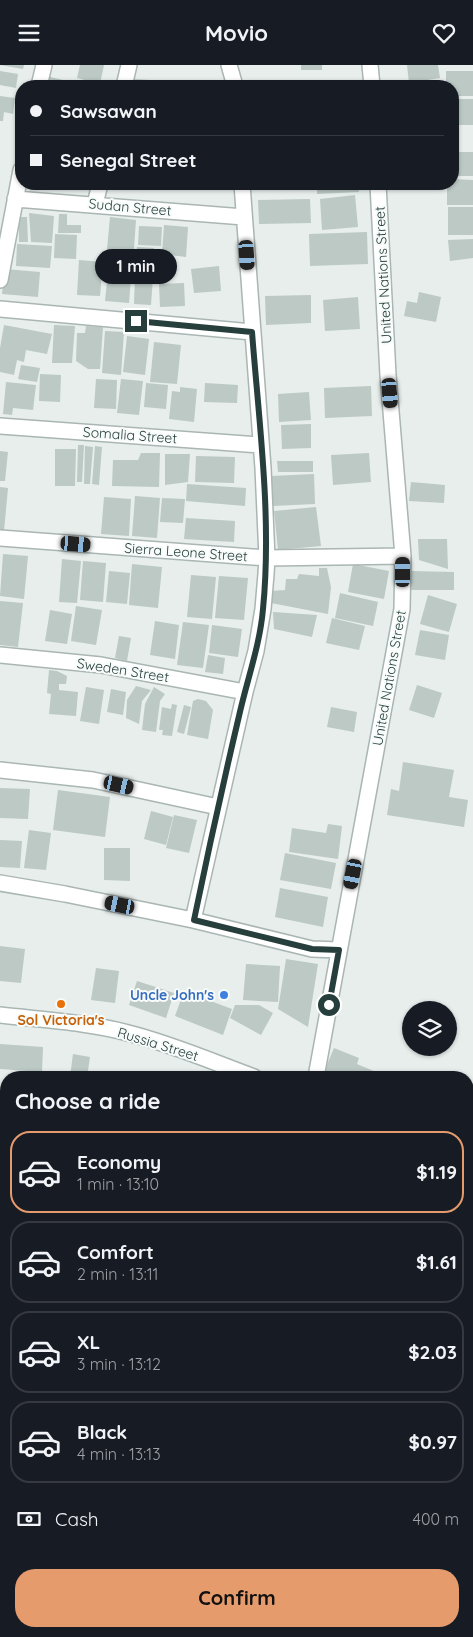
<!DOCTYPE html>
<html lang="en">
<head>
<meta charset="utf-8">
<style>
	:root { --surface:#171b24; --page:#20242c; --text:#f1f3f6; --muted:#9ea1a6; --line:#363941; --accent:#e69b6d }
	body { margin:0; font-family:Quicksand,sans-serif; background:var(--page); color:var(--text); height:100vh; display:flex; flex-direction:column; font-size:19px; white-space:nowrap }
	* { box-sizing:border-box; margin:0 }
	p { font-size:16px; color:var(--muted) }
	.icon { flex:none; width:28px; height:28px; fill:none; stroke:currentColor; stroke-width:2; stroke-linecap:round; stroke-linejoin:round }
	.map { position:relative; flex:1; overflow:hidden }
	.details { position:absolute; left:0px; top:1006px; width:474px; height:566px; display:flex; flex-direction:column; background:var(--surface); border-radius:20px 20px 0 0; box-shadow:0 1px 4px #0004 }
	.details>* { flex:none }
	.banner { position:absolute; left:15px; top:15px; width:444px; height:110px; border-radius:20px; box-shadow:0 1px 4px #0004; display:grid; align-content:center; height:110px; padding:0 15px; background:var(--surface) }
	.tools { position:absolute; left:402px; top:936px; display:grid; gap:10px }
	.tools a { display:grid; place-items:center; width:55px; height:55px; border-radius:50%; background:var(--surface); box-shadow:0 1px 4px #0004; font-size:25px }
	.end { position:absolute; width:22px; height:22px; margin:-11px; border:6px solid #273f3c; background:#fff; box-shadow:0 0 0 2px #fff }
	.from { border-radius:50% }
	.bubble { position:absolute; height:35px; border-radius:18px; background:var(--surface); box-shadow:0 1px 4px #0004; font-size:16px; font-weight:800; line-height:35px; text-align:center }
	.car { position:absolute; width:15px; height:30px; margin:-15px -8px; border-radius:6px; box-shadow:0 0 4px 1px #0007; background:linear-gradient(#222 24%,#8ab4d8 0 40%,#222 0 76%,#8ab4d8 0 86%,#222 0) }
	.banner b { display:flex; align-items:center; gap:18px; height:48px; font-size:19px }
	.banner b+b { border-top:1px solid var(--line) }
	.banner i { width:12px; height:12px; background:var(--text) }
	ul { padding:0; list-style:none }
	li { display:flex; align-items:center; gap:15px; height:82px; margin:0 10px 8px; padding:0 5px; border:2px solid var(--line); border-radius:20px }
	li div { flex:1 }
	li b { display:block; font-size:19px }
	li em { font-style:normal; font-weight:800 }
	li.on { border-color:var(--accent) }
	li>.icon { width:45px; height:45px; stroke-width:1.5 }
	h2 { padding:0 15px; font-size:22px; line-height:60px }
	.pay { display:flex; align-items:center; gap:12px; height:55px; padding:0 15px; font-size:19px }
	.pay p { margin-inline-start:auto }
	.button { display:flex; gap:10px; margin-top:auto; padding:10px 15px }
	.button a { flex:1; height:58px; border-radius:20px; background:var(--accent); color:#111; font-size:20px; font-weight:800; line-height:58px; text-align:center }
	header { display:flex; justify-content:space-between; align-items:center; height:65px; padding:0 15px; background:var(--surface); font-size:22px; font-weight:800 }
	.map>svg:first-child { display:block }
	.lines { fill:none; stroke-linecap:round; stroke-linejoin:round }
	.stream { stroke:#95bdcd; stroke-width:4.5 }
	.building { fill:#bcc9c5 }
	.minor-casing { stroke:#aab6b4; stroke-width:18 }
	.major-casing { stroke:#c3c9c8; stroke-width:18 }
	.minor { stroke:#fff; stroke-width:15 }
	.major { stroke:#709f99; stroke-width:15 }
	.route { stroke:#273f3c; stroke-width:6 }
	.shop-dot { fill:#3f7fe0; stroke:#f7fbf9; stroke-width:2 }
	.food-dot { fill:#e8710a; stroke:#f7fbf9; stroke-width:2 }
	.labels { text-anchor:middle; dominant-baseline:central; stroke-width:4; stroke-linejoin:round; paint-order:stroke }
	.street-label { font-size:14px; fill:#273f3c; stroke:#f7fbf9 }
	.shop-label { font-size:14px; font-weight:bold; fill:#366cbe; stroke:#f7fbf9; text-anchor:end }
	.food-label { font-size:14px; font-weight:bold; fill:#c56008; stroke:#f7fbf9 }
</style>
</head>
<body>
<header><svg class="icon" aria-label="menu" viewBox="0 0 24 24"><path d="M4 6h16M4 12h16M4 18h16"/></svg>Movio<svg class="icon" aria-label="heart" viewBox="0 0 24 24"><path d="M12 20l-8-8c-3-5 5-10 8-4 3-6 11-1 8 4z"/></svg></header>
<div class="map">
<svg width="473" height="1572" viewBox="0 0 473 1572">
	<rect width="100%" height="100%" fill="#e7eeec"/>
	<g class="lines">
		<path class="stream" d="M468 1457 473 1459
			M264 1566 272 1572"/>
	</g>
	<path class="building" d="M0 0H24L23 4Z
		M80 0H104L100 19 77 13Z
		M301 0H322V5H301Z
		M407 0H438L440 13 409 18Z
		M0 6 18 9 16 23 0 20Z
		M446 6H473V31H452V21H446Z
		M50 12 72 17 71 21H48Z
		M132 14 170 16V21H132Z
		M180 17 205 20V21H179Z
		M0 31 15 33 13 49 4 47 3 56H0Z
		M452 34H473V60H452Z
		M452 87H473V111H452Z
		M452 114 473 115V140H447V119H452Z
		M317 119H358L359 127 317 129Z
		M355 130 358 162 322 165 320 134Z
		M310 134 311 158 259 159 258 135Z
		M448 142H473V170H448Z
		M29 148 54 151 52 178 31 177Z
		M59 149H67V160H81V168H58Z
		M19 152H27L28 177H19Z
		M110 152 136 155 133 197 106 195Z
		M164 160 188 162 186 192 162 189Z
		M139 161 162 162 161 181 138 180Z
		M367 167 368 199 310 201 309 169Z
		M55 169 77 170 76 194 54 193Z
		M473 174V193L450 196 448 175Z
		M17 179 52 181 50 203 16 201Z
		M137 182 154 183 153 202H136Z
		M79 195 103 197 100 231 77 230Z
		M109 198 132 200 129 238 105 236Z
		M219 201 221 226 194 228 191 204Z
		M5 204 40 207 38 232 2 229Z
		M135 211 153 212 151 240 134 239Z
		M184 218 185 241 160 242 159 219Z
		M419 227 441 232 436 257 404 251 407 236 417 238Z
		M311 230V258L266 260 265 231Z
		M358 232 360 264 325 266 323 235Z
		M4 260 52 269 47 289 26 285 24 297 17 295 14 310 0 307V283Z
		M54 260 75 261 72 298H52Z
		M86 261 103 262 100 304H88L76 296 77 268H85Z
		M105 266 124 267 121 310 102 308Z
		M127 271 149 274 145 310 123 307Z
		M154 277 181 280 177 319 150 317Z
		M21 300 40 303 37 317 18 314Z
		M40 309 61 310 60 337 39 336Z
		M96 314 117 315 116 344 94 343Z
		M121 314 143 316 139 350 117 348Z
		M6 317 36 320 33 345 13 343 12 350 3 349Z
		M146 318 168 320 166 344 144 342Z
		M205 318 238 320 237 338 204 337Z
		M371 321 372 351 325 353 324 323Z
		M180 322 197 324 194 357 169 354 172 326 180 327Z
		M309 327 311 355 279 357 278 329Z
		M311 359V383L282 384 281 360Z
		M78 380H84L82 417H77Z
		M85 381 93 382 90 419H84Z
		M95 381 102 382 99 420 92 419Z
		M55 384H76L75 421H55Z
		M0 386 8 387 5 416H0Z
		M141 388H160L159 422 112 421 113 395H138Z
		M369 388 371 417 333 420 331 390Z
		M165 389H190L188 417 165 420Z
		M196 391 235 392 234 418 195 417Z
		M277 396H313V407H278Z
		M314 409 315 439 273 441 271 411Z
		M411 417 445 420 444 438 409 436Z
		M187 419 246 423 245 441 186 436Z
		M0 422 8 423 4 466H0Z
		M135 431 160 433 157 473 132 471Z
		M104 432 131 434 129 471 101 469Z
		M162 433 185 434 183 458 160 457Z
		M316 442 321 481 278 485 274 446Z
		M186 453 235 456 234 477 184 474Z
		M418 474H447L448 504 419 495Z
		M3 489 28 491 24 534 0 531Z
		M62 494 81 496 77 538 59 537Z
		M83 496 106 498 103 537 80 535Z
		M132 499 162 502 158 543 129 540Z
		M353 499 389 506 384 534 348 527Z
		M319 503H327L331 522 328 549 271 538 270 526 285 525 286 514H297L299 509 319 511Z
		M109 506 130 508 127 539 106 537Z
		M411 506 454 507V525H411Z
		M191 510 216 512 212 554 187 552Z
		M219 511 248 513 244 555 215 553Z
		M340 528 378 537 373 561 335 553Z
		M428 530 457 539 449 567 420 559Z
		M0 536 23 538 18 582 0 580Z
		M76 541 102 545 96 580 71 576Z
		M50 545 72 549 67 579 45 576Z
		M273 547 317 550 312 572 274 564Z
		M332 553 365 561 359 585 326 578Z
		M155 556 179 560 175 594 150 590Z
		M183 557 209 560 203 603 177 600Z
		M212 560 242 564 238 592 209 588Z
		M420 565 449 570 445 595 415 590Z
		M119 571 131 573 127 596 115 593Z
		M208 590 225 593 223 609 205 607Z
		M49 605 57 606 67 611 66 619H59V625L78 627 76 651 49 649 51 629 47 628Z
		M417 620 442 628 434 653 409 645Z
		M136 621 151 625 142 636 139 659 126 653 127 635Z
		M86 622 104 625 99 659 80 656Z
		M154 622 165 629 160 636 156 667 142 665 145 639Z
		M111 624 126 627 123 650 107 647Z
		M198 634 206 636 213 645 208 674 187 670 193 636Z
		M172 639 177 640 172 671 162 670 163 665H159L162 642 171 644Z
		M184 640 191 642 184 669 177 667Z
		M331 642 357 647 354 667 327 662Z
		M403 697 454 705 449 732 468 735 464 762 387 750 391 724 399 726Z
		M0 723 30 724 28 754 0 753Z
		M58 725 110 732 105 772 53 765Z
		M151 746 173 752 166 780 144 774Z
		M174 750 197 755 189 788 166 783Z
		M328 759 342 761 338 794 289 787 292 763 326 768Z
		M29 765 51 768 46 805 24 803Z
		M0 775 22 776 20 803 0 802Z
		M104 783H130V816L104 815Z
		M285 788 336 798 331 824 280 815Z
		M280 823 328 832 323 862 275 852Z
		M0 881 25 884 21 918 0 916Z
		M286 894 318 899 308 962 278 944Z
		M246 899 280 901 278 937 243 935Z
		M96 903 119 906 115 938 91 935Z
		M137 916 174 928 166 953 129 940Z
		M184 926 232 944 223 970 175 951Z
		M235 940H259L273 948 261 970 230 953Z
		M0 979 43 982 42 1007 0 1004Z
		M334 983 359 993 357 999 381 1009 380 1012H322Z
		M73 989 90 992 87 1012H70Z
		M0 1031 6 1032V1056H0Z
		M468 1043 473 1051V1062L468 1068Z
		M468 1078 473 1083V1112L468 1107Z
		M473 1190V1241L468 1247V1196Z
		M0 1201 6 1205V1218L0 1215Z
		M0 1281H3V1301H0Z
		M468 1297 473 1302V1313L468 1319Z
		M473 1380V1406L468 1401V1385Z
		M0 1398 6 1399V1419L0 1418Z
		M468 1404 473 1409V1446L468 1440Z
		M6 1488V1510L0 1506V1499Z
		M0 1508 6 1511V1544L0 1541Z
		M0 1545 6 1548V1565L3 1572H0Z
		M468 1562 473 1563V1572H455L456 1566H468Z
		M19 1566H25L38 1572H16Z
		M34 1566H66L63 1572H43Z
		M131 1566H166L175 1572H128Z
		M333 1566H361L360 1572Z"/>
	<g class="lines">
		<defs>
			<path id="minor" d="M229 0 235 21
				M370 0 372 21
				M39 21 44 0
				M124 21 129 0
				M15 134 244 152
				M95 139 100 119
				M0 215 21 105
				M0 244 252 267
				M0 361 260 380
				M0 473 267 493 403 491
				M0 590 101 600 245 627
				M0 705 93 715 218 742
				M0 818 65 829 193 855 312 884 339 885
				M193 855 245 627 256 586 263 544 266 509 267 493 263 403 242 119
				M0 950C43 955 87 957 128 968 172 979 213 997 254 1012
				M316 1012 402 544 403 491 388 310 378 119
				M0 1099H6
				M468 1359 473 1353
				M0 1449 6 1439
				M468 1558 473 1559
				M369 1572 370 1566
				M451 1572V1566"/>
			<path id="major" d="M468 1148 473 1142
				M85 1572 88 1566"/>
		</defs>
		<use href="#minor" class="minor-casing"/>
		<use href="#major" class="major-casing"/>
		<use href="#minor" class="minor"/>
		<use href="#major" class="major"/>
	</g>
	<g class="lines">
		<path class="route" d="M136 256 252 267C259 358 272 453 263 544 260 580 247 615 239 651 223 719 208 787 194 855L312 884 339 885 329 940"/>
	</g>
	<circle class="shop-dot" cx="224" cy="930" r="5"/>
	<circle class="food-dot" cx="61" cy="939" r="5"/>
	<g class="labels">
		<g class="street-label">
			<text transform="translate(130 142) rotate(5)">Sudan Street</text>
			<text transform="translate(383 210) rotate(-93)">United Nations Street</text>
			<text transform="translate(130 370) rotate(4)">Somalia Street</text>
			<text transform="translate(186 487) rotate(4)">Sierra Leone Street</text>
			<text transform="translate(123 605) rotate(9)">Sweden Street</text>
			<text transform="translate(389 613) rotate(-80)">United Nations Street</text>
			<text transform="translate(158 979) rotate(17)">Russia Street</text>
		</g>
		<g class="shop-label">
			<text x="214" y="930">Uncle John's</text>
		</g>
		<g class="food-label">
			<text x="61" y="955">Sol Victoria's</text>
		</g>
	</g>
</svg>
<div class="tools">
<a><svg class="icon" aria-label="layers" viewBox="0 0 24 24"><path d="M12 4l9 5-9 5-9-5zM3 14l9 5 9-5"/></svg></a>
</div>
<i class="end from" style="left:329px;top:940px"></i>
<i class="end" style="left:136px;top:256px"></i>
<div class="bubble" style="left:95px;top:184px;width:82px">1 min</div>
<i class="car" style="left:247px;top:190px;rotate:176deg"></i>
<i class="car" style="left:390px;top:328px;rotate:175deg"></i>
<i class="car" style="left:76px;top:479px;rotate:95deg"></i>
<i class="car" style="left:403px;top:507px;rotate:0deg"></i>
<i class="car" style="left:119px;top:720px;rotate:103deg"></i>
<i class="car" style="left:353px;top:809px;rotate:191deg"></i>
<i class="car" style="left:120px;top:840px;rotate:282deg"></i>
<div class="banner">
<b><i class="from"></i>Sawsawan</b>
<b><i></i>Senegal Street</b>
</div>
<section class="details">
<h2>Choose a ride</h2>
<ul>
<li class="on"><svg class="icon" aria-label="car" viewBox="0 0 24 24"><path d="M5 17H2v-5l4-1 3-4h7l3 4 3 1v5h-3M9 17h6M6 11h13"/><circle cx="7" cy="17" r="2"/><circle cx="17" cy="17" r="2"/></svg><div><b>Economy</b><p>1 min · 13:10</p></div><em>$1.19</em></li>
<li><svg class="icon" aria-label="car" viewBox="0 0 24 24"><path d="M5 17H2v-5l4-1 3-4h7l3 4 3 1v5h-3M9 17h6M6 11h13"/><circle cx="7" cy="17" r="2"/><circle cx="17" cy="17" r="2"/></svg><div><b>Comfort</b><p>2 min · 13:11</p></div><em>$1.61</em></li>
<li><svg class="icon" aria-label="car" viewBox="0 0 24 24"><path d="M5 17H2v-5l4-1 3-4h7l3 4 3 1v5h-3M9 17h6M6 11h13"/><circle cx="7" cy="17" r="2"/><circle cx="17" cy="17" r="2"/></svg><div><b>XL</b><p>3 min · 13:12</p></div><em>$2.03</em></li>
<li><svg class="icon" aria-label="car" viewBox="0 0 24 24"><path d="M5 17H2v-5l4-1 3-4h7l3 4 3 1v5h-3M9 17h6M6 11h13"/><circle cx="7" cy="17" r="2"/><circle cx="17" cy="17" r="2"/></svg><div><b>Black</b><p>4 min · 13:13</p></div><em>$0.97</em></li>
</ul>
<div class="pay"><svg class="icon" aria-label="cash" viewBox="0 0 24 24"><path d="M3 7h18v10H3z"/><circle cx="12" cy="12" r="2"/></svg>Cash<p>400 m</p></div>
<div class="button"><a>Confirm</a></div>
</section>
</div>
</body>
</html>
